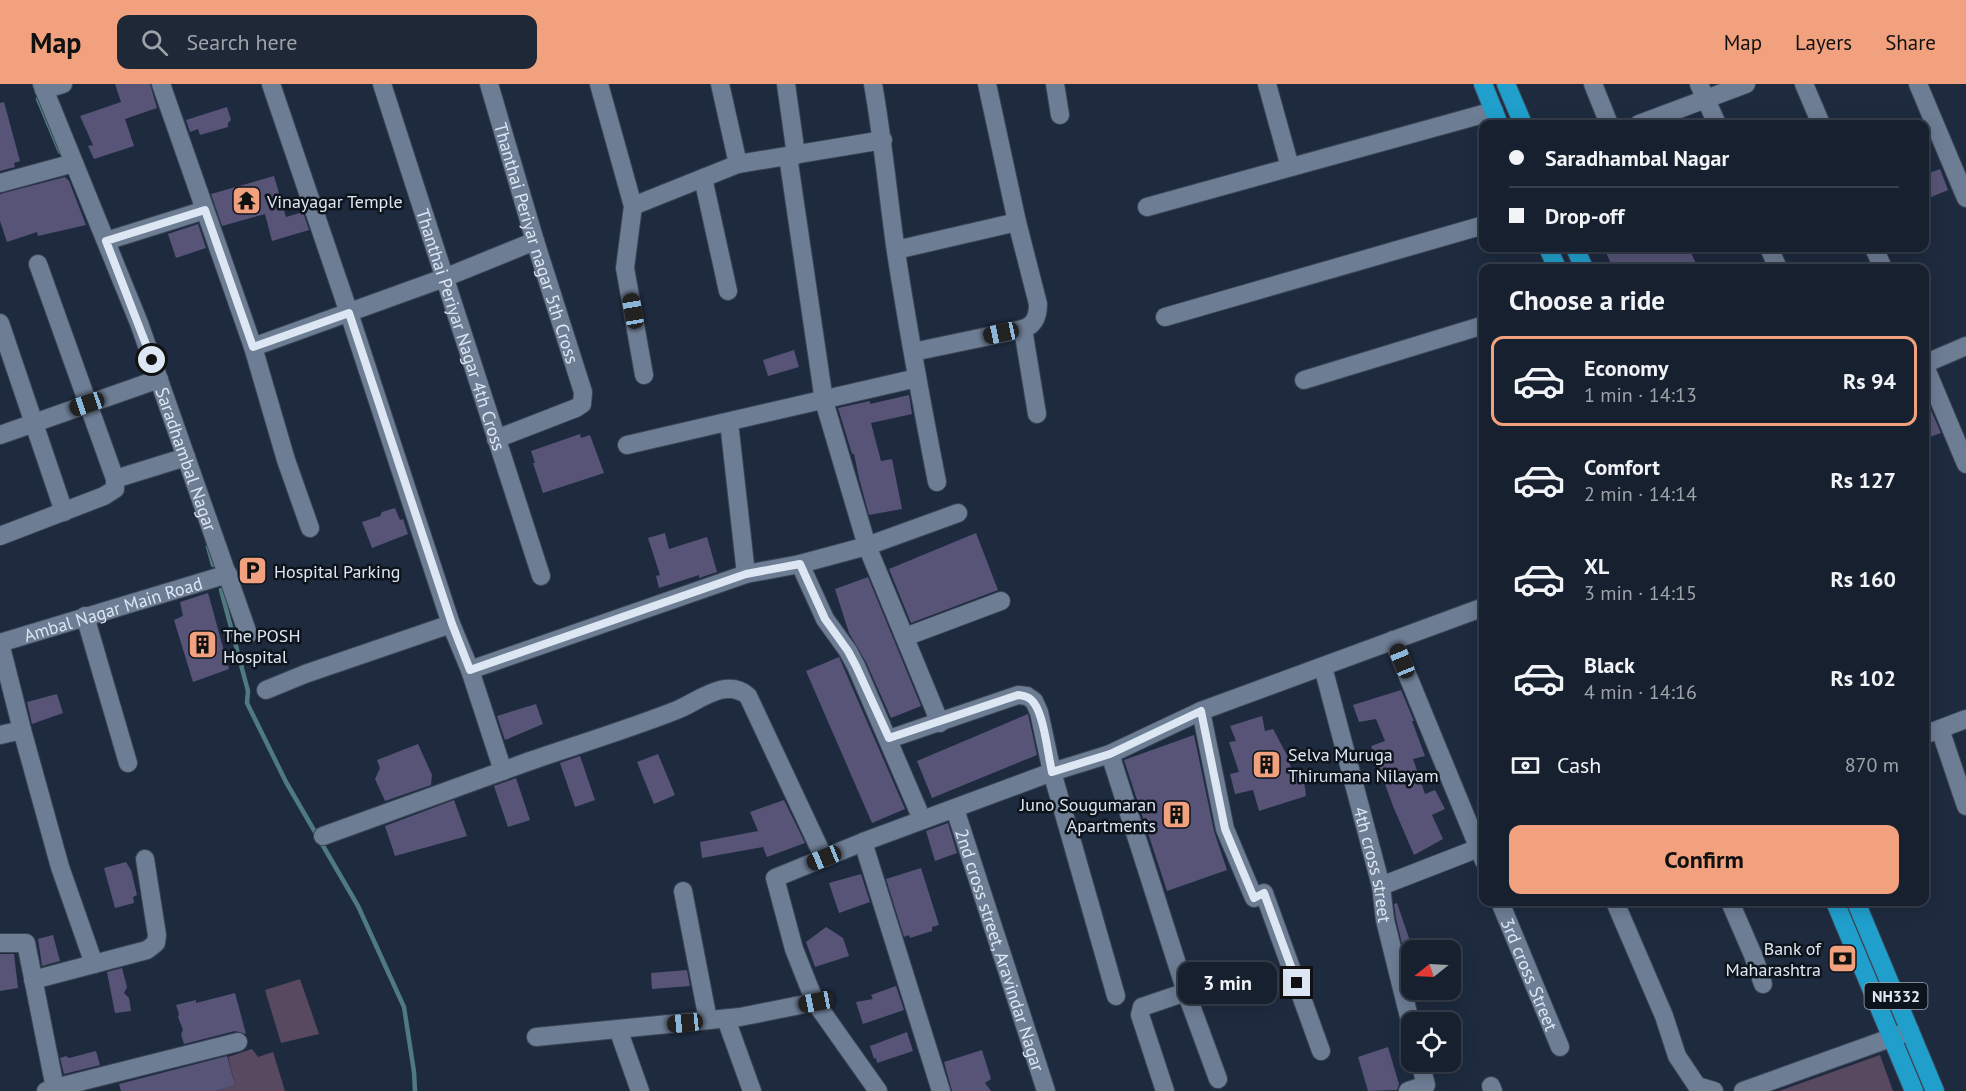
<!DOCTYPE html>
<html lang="en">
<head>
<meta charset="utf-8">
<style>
	:root { --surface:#16202f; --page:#1f2837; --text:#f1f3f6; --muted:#9ea3aa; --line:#353e4b; --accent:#f1a17d }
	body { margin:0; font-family:"PT Sans",sans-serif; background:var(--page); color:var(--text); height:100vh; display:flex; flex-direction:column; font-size:22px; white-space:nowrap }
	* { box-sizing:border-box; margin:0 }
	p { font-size:20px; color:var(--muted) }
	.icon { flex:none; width:33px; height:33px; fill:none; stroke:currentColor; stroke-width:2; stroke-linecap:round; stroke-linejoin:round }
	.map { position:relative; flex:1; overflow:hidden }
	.panel { position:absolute; left:1479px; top:180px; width:450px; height:642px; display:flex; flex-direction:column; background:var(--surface); border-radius:12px; box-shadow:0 3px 15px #0003,0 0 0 2px var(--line) }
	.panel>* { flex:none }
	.banner { position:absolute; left:1479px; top:36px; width:450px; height:132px; border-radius:12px; box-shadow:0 3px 15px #0003,0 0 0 2px var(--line); display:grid; align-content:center; height:132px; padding:0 30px; background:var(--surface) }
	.needle { width:39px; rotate:252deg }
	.fabs { position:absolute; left:1401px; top:856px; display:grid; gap:12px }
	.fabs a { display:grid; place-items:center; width:60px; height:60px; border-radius:12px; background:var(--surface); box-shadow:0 3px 15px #0003,0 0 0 2px var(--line); font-size:30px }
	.end { position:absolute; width:27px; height:27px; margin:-14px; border:8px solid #dde6f3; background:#111; box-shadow:0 0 0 3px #111 }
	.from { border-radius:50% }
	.bubble { position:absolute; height:42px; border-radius:12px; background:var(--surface); box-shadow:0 3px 15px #0003,0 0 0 2px var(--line); font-size:20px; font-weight:700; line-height:42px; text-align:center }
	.car { position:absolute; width:18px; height:36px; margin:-18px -9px; border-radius:8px; box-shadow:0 0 4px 2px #0007; background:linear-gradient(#222 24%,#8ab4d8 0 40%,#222 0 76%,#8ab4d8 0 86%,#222 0) }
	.banner b { display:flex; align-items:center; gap:21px; height:57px; font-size:22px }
	.banner b+b { border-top:2px solid var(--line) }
	.banner i { width:15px; height:15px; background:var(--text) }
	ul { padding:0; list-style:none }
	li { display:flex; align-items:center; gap:18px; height:90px; margin:0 12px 9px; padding:0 18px; border:3px solid transparent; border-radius:12px }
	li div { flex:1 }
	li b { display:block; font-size:22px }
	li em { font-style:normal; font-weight:700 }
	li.selected { border-color:var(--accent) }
	li>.icon { width:54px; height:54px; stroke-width:1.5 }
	h2 { padding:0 30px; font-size:27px; line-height:72px }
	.pay { display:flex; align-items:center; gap:15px; height:66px; padding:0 30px; font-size:22px }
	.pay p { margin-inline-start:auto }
	.button { display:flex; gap:12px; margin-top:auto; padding:12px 30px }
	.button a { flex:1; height:69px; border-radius:12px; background:var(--accent); color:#111; font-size:24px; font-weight:700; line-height:69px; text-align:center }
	header { display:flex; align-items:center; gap:36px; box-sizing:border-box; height:84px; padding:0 30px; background:var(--accent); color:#111 }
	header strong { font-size:28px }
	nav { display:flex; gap:33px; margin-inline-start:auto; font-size:21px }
	.search { width:420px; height:54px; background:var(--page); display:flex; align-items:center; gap:15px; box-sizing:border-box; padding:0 21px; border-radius:12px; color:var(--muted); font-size:22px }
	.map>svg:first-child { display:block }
	.green { fill:#594960 }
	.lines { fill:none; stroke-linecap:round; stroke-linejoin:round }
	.stream { stroke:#4e7a80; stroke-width:4.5 }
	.building { fill:#575478 }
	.minor-casing { stroke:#3b4656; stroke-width:20 }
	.highway-casing { stroke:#3b4656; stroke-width:20 }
	.minor { stroke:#6d7d94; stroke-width:18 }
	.highway { stroke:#209fcc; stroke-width:18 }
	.route { stroke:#dde6f3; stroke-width:8 }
	.labels { text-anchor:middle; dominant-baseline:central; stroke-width:5; stroke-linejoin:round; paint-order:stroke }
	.shield { fill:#0e141c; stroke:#9fa7b2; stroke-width:1.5 }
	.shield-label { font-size:16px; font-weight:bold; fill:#dde6f3 }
	.poi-label { font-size:18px; fill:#dde6f3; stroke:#0e141c; text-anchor:start }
	.street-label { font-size:18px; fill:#dde6f3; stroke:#0e141c }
</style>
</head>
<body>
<header>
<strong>Map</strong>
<div class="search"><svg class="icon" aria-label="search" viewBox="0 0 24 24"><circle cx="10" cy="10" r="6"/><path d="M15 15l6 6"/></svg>Search here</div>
<nav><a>Map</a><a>Layers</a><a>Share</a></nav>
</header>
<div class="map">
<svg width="1966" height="1007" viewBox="0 0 1966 1007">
	<rect width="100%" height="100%" fill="#1e2b3f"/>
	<path class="green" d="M300 895 319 950 281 959 265 906Z
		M252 965 258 973 273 968 285 1007H216L235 1001 228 973Z
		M1880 971 1893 1007H1779Z"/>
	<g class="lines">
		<path class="stream" d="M38 15 60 68
			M208 463 213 481
			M221 506 248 607 247 619 286 698 358 822 404 923 414 988 415 1007"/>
	</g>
	<path class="building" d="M115 0H150L157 24 125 35 134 62 94 75 88 62 93 61 80 32 121 18Z
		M4 18 20 77 14 79 15 83 0 87V19Z
		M227 23 231 36 228 39V43L200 51 198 45 190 48 186 36Z
		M1940 85 1948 106 1924 116V91Z
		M274 92 286 133 303 128 309 146 272 157 265 130 222 142 211 110Z
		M65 93 69 97 86 141 38 152 37 148 7 158 0 137V110Z
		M198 140 206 164 176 174 168 150Z
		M1604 164H1689L1697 182 1690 184H1613Z
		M794 266 799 283 768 292 763 276Z
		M1924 310 1941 349 1924 355Z
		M909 311 912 330 871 339 881 377 892 375 902 425 869 431 859 394 854 370H852L838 324 870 317V320Z
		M580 350 581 354 590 351 604 389 543 409 533 379H535L531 367Z
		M395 424 400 436 403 435 408 450 372 464 362 438 380 432 382 428Z
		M665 449 669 465 707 453 717 488 699 494V491L659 504 656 492 660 491 648 454Z
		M976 449 998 506 911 539 889 485Z
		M868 493 921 622 891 634 866 578 849 549 835 505Z
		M208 509 229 585 193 598 174 536 183 532 180 518Z
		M839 573 905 725 872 739 806 587Z
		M1401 606 1414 637H1412L1425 672 1413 675 1425 710 1435 706 1445 725 1432 731 1443 755 1414 771 1393 722 1371 662 1385 657 1376 635 1359 638 1353 621Z
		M57 610 63 629 32 640 27 618Z
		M536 620 543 640 505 656 497 632Z
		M1028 630 1037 671 932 714 917 677Z
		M1262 632 1265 647 1273 645 1287 671 1293 690 1303 688 1306 712 1259 727 1253 706 1235 710 1230 690 1239 688 1229 658 1236 657 1230 642Z
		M1194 651 1214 747 1227 786 1167 807 1124 676Z
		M418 660 432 691 431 701 385 717 375 695 380 684 377 676Z
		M658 670 675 711 654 720 637 678Z
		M580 672 595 716 575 723 560 679Z
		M516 694 530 736 508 743 494 702Z
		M454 716 467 752 395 772 385 742Z
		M784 716 805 759 767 773 763 763 702 774 700 758 758 747 750 728Z
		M948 739 957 769 935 777 926 747Z
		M126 778 131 786 137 811 133 813 134 819 115 824 104 784Z
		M921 784 939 841 932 843V847L910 854 909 851 904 853 886 795Z
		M861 790 870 818 839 829 829 799Z
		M1397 819 1410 857 1402 860 1396 834 1394 820Z
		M826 843 843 854 849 872 815 883 806 858Z
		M53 851 60 877 42 882 38 855Z
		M0 870H14L18 904 0 907Z
		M122 884 127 903 124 909 129 914 131 927 115 929 107 888Z
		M687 886 690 902 652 905 651 889Z
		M896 902 904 926 863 940 856 918 873 915 871 911Z
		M235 909 246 950 235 947 184 960 181 950 183 946 178 933 179 930 176 921 196 916V919Z
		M907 948 913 967 877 979 876 974 874 975 870 962Z
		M1388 963 1399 1000 1397 1006 1368 1007 1358 973Z
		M982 966 991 995 985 999 991 1007H952L944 978Z
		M96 967 100 981 64 990 60 974 66 972 69 974Z
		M227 972 235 1001 216 1007H121L119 1000Z"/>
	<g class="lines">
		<defs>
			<g id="minor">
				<path id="s1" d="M42 0 139 239 248 550"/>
				<path d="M161 0 253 263 286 376 310 444"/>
				<path d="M271 0 349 229 451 540 470 586 503 687"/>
				<path id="s2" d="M382 0 541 492"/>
				<path id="s3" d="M489 0 535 157 583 308 582 320 576 324 496 355"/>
				<path d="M599 0 633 122 625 184 644 291"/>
				<path d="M720 0 738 80 883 56"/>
				<path d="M786 0 796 71"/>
				<path d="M873 0C883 56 888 112 896 168 908 245 922 322 937 398"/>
				<path d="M1055 0 1060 31"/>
				<path d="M1267 0 1290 83"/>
				<path d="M1593 0 1609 40"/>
				<path d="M1699 0 1717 40"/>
				<path d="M1804 0 1821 40"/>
				<path d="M1918 0 1966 114"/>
				<path d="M44 6 63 0"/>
				<path d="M1639 40 1746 0"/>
				<path d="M788 72 824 317 867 462 940 639"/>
				<path d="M703 94 728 207"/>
				<path d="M0 99 74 79"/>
				<path d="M633 122 738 80"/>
				<path d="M1147 123 1494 27"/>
				<path d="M106 157 205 126"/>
				<path d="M1769 164 1778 184"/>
				<path d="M1874 164 1883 184"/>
				<path d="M896 166 1017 138"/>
				<path d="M1165 233 1484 141"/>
				<path d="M0 239 64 428"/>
				<path d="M1023 245 1037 330"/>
				<path d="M253 263 444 194 535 157"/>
				<path d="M913 268 1023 245C1035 241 1038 232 1038 220L1017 138 987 0"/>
				<path d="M1924 280 1966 380"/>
				<path d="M1924 280 1966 262"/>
				<path d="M1304 296 1484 241"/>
				<path d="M0 351 159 295"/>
				<path d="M627 361 917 294"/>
				<path d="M115 395 186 373"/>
				<path d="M0 452 104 412 115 405V395L38 180"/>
				<path d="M800 480 825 535 848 567 856 582 918 726"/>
				<path d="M746 490 800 480 867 462 958 429"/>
				<path d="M85 532 128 679"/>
				<path d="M905 553 1001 517"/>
				<path d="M1393 556 1484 777"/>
				<path d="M0 559 22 646 60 783 94 880"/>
				<path id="s4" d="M0 559 228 490"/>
				<path id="s5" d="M1323 583 1381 802 1385 836 1412 945"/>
				<path d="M470 586 746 490 729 338"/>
				<path d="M266 606 305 590 451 540"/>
				<path d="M1201 627 1225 745 1254 814 1264 809 1321 967"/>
				<path d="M1940 645 1966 722"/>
				<path d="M0 651 22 646"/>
				<path d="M1924 651 1966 635"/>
				<path d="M889 655 1018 611 1027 612 1034 617 1039 628 1052 688 1116 912"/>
				<path d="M1110 670 1186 908 1218 995"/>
				<path id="s6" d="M955 725 1046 1007"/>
				<path d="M323 752C392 727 461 702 530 677 579 660 629 645 677 626 699 617 726 593 748 612L824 774"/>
				<path d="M863 758 941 1007"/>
				<path d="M1381 802 1484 762"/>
				<path d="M683 807 708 936"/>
				<path id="s7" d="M1500 818 1560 963"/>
				<path d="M1615 818 1664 932 1677 972 1697 1002 1714 1007"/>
				<path d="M1730 818 1753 871 1763 900"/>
				<path d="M0 859H26L55 1004 46 1007"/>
				<path d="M33 896 147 866 156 859 157 851 145 775"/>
				<path d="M726 935 752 1007"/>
				<path d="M618 945 640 1007"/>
				<path d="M536 953 740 933 815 918"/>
				<path d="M1491 1002 1493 1007"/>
				<path d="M55 1004 238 958"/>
				<path d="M878 1007 815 918 794 865 775 794 863 758 1052 688 1110 670 1201 627 1484 523"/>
				<path d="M1165 1007 1140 931 1142 923 1186 908"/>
				<path d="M1408 1007 1426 1001 1420 978"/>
				<path d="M1743 1007 1910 947"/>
			</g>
			<path id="highway" d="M1483 0 1499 40
				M1506 0 1523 40
				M1548 164 1557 184
				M1575 164 1584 184
				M1835 818 1914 1007
				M1856 818 1935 1007"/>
		</defs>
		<use href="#minor" class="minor-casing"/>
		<use href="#highway" class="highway-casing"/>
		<use href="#minor" class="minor"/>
		<use href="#highway" class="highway"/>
	</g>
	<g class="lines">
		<path class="route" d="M152 276 106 157 205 126 253 263 349 229 452 540 470 586 746 490 800 480 825 535 848 567 856 582 889 654 1018 611C1025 612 1030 613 1034 619 1044 632 1048 671 1052 688L1110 670 1201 627 1225 745 1254 814 1264 809 1297 899"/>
	</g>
	<defs>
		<symbol id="temple-square" viewBox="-11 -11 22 22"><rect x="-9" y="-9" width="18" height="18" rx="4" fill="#f1a17d" stroke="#0e141c"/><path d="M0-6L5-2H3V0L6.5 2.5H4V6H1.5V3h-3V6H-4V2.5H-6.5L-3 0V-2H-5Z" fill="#111"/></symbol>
		<symbol id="parking-square" viewBox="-11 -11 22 22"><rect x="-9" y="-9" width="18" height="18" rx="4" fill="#f1a17d" stroke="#0e141c"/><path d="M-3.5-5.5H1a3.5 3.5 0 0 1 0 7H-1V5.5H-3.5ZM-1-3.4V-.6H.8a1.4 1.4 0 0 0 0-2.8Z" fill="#111"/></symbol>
		<symbol id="building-square" viewBox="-11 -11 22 22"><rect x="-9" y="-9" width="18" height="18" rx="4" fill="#f1a17d" stroke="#0e141c"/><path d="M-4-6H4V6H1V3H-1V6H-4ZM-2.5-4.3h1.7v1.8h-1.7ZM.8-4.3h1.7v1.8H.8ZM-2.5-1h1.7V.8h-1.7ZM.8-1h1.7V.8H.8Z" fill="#111"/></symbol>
		<symbol id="bank-square" viewBox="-11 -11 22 22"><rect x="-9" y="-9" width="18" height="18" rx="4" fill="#f1a17d" stroke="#0e141c"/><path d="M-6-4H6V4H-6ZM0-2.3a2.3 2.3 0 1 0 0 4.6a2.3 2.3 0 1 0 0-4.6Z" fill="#111"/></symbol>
	</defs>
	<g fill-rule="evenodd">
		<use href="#temple-square" x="230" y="100" width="33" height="33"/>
		<use href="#parking-square" x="236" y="470" width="33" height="33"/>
		<use href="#building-square" x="186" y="544" width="33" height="33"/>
		<use href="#building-square" x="1250" y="664" width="33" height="33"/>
		<use href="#building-square" x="1160" y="714" width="33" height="33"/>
		<use href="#bank-square" x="1826" y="858" width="33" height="33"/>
	</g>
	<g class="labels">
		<rect class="shield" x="1864.5" y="899" width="63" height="26" rx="4.5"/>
		<g class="shield-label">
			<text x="1896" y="912">NH332</text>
		</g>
		<g class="poi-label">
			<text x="267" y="117">Vinayagar Temple</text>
			<text x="274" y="487">Hospital Parking</text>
			<text x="223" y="551">The POSH<tspan x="223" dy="21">Hospital</tspan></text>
			<text x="1288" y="670">Selva Muruga<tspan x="1288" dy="21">Thirumana Nilayam</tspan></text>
			<text x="1156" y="720" text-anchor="end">Juno Sougumaran<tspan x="1156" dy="21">Apartments</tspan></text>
			<text x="1821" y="864" text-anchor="end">Bank of<tspan x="1821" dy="21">Maharashtra</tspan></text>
		</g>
		<g class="street-label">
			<text stroke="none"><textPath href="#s3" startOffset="166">Thanthai Periyar nagar 5th Cross</textPath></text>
			<text stroke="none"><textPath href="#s2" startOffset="258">Thanthai Periyar Nagar 4th Cross</textPath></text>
			<text stroke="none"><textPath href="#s1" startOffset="402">Saradhambal Nagar</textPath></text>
			<text stroke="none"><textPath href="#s4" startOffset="118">Ambal Nagar Main Road</textPath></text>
			<text stroke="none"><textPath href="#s5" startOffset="204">4th cross street</textPath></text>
			<text stroke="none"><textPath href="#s6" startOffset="148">2nd cross street, Aravindar Nagar</textPath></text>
			<text stroke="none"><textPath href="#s7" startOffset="78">3rd cross Street</textPath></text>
		</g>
	</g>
</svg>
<div class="fabs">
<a><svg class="needle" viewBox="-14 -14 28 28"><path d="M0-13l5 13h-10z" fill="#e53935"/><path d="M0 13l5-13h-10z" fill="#9ea3aa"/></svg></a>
<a><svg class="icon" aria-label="locate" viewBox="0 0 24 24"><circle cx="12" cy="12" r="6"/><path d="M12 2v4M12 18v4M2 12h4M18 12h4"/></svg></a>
</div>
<i class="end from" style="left:152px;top:276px"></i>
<i class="end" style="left:1297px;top:899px"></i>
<div class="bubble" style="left:1178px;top:878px;width:99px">3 min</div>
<i class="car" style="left:633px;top:227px;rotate:350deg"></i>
<i class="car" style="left:1001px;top:249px;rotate:258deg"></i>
<i class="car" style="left:87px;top:320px;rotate:251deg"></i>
<i class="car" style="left:1402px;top:577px;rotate:338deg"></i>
<i class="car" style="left:824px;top:774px;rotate:248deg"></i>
<i class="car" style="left:816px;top:918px;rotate:259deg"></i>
<i class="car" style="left:685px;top:939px;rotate:264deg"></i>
<div class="banner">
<b><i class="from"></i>Saradhambal Nagar</b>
<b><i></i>Drop-off</b>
</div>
<section class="panel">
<h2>Choose a ride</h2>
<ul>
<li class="selected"><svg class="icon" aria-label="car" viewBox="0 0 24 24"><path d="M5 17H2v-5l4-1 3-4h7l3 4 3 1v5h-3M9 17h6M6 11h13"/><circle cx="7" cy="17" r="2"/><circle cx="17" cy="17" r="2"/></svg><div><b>Economy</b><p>1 min · 14:13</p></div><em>Rs 94</em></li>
<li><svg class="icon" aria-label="car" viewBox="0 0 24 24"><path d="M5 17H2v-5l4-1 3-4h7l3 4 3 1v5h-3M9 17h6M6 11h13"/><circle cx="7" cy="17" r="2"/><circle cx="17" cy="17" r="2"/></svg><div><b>Comfort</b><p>2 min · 14:14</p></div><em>Rs 127</em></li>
<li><svg class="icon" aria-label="car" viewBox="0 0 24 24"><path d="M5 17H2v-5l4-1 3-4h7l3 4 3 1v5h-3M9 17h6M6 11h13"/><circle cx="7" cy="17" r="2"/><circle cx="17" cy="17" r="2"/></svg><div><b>XL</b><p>3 min · 14:15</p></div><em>Rs 160</em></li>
<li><svg class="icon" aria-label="car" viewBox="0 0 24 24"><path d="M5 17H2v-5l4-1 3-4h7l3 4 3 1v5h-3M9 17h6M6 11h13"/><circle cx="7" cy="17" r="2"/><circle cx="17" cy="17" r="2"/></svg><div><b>Black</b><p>4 min · 14:16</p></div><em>Rs 102</em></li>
</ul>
<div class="pay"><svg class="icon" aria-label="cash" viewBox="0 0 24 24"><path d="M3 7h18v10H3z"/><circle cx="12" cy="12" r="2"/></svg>Cash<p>870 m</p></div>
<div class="button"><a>Confirm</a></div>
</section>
</div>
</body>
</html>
